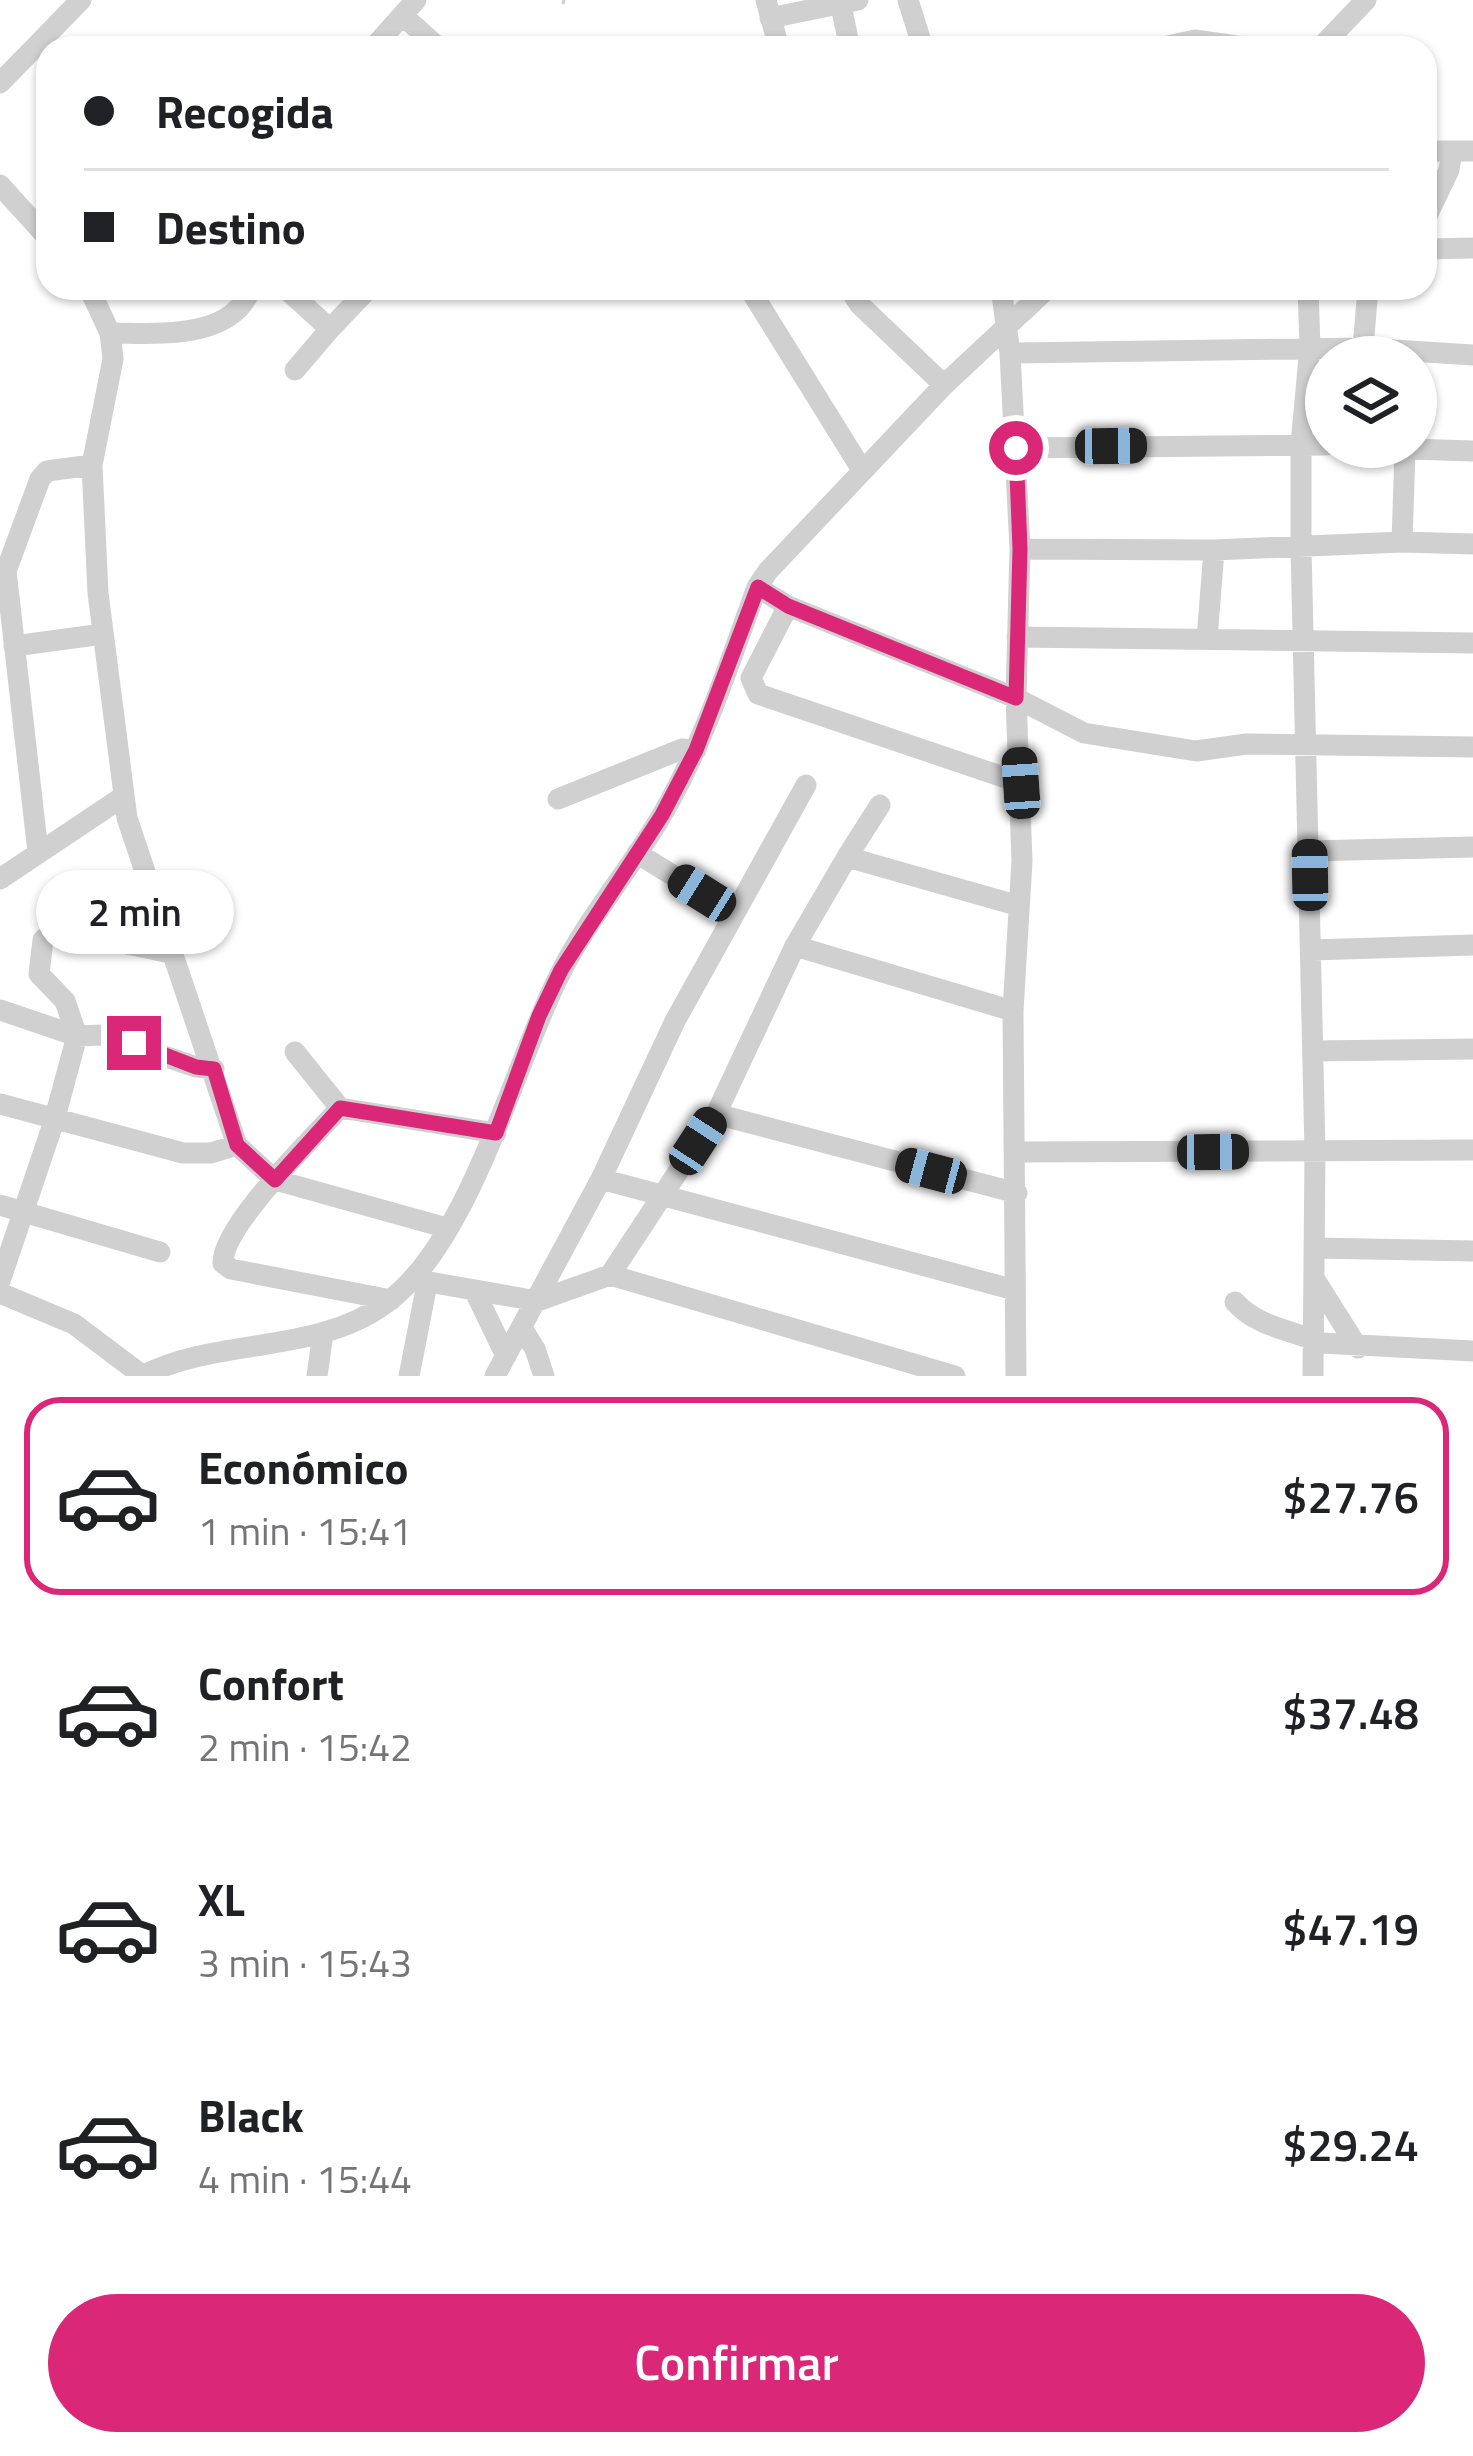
<!DOCTYPE html>
<html lang="es">
<head>
<meta charset="utf-8">
<style>
	:root { --surface:#fff; --page:#f2f2f2; --text:#202124; --muted:#757577; --line:#e0e0e0; --accent:#db2777 }
	body { margin:0; font-family:"Titillium Web",sans-serif; background:var(--page); color:var(--text); height:100vh; display:flex; flex-direction:column; font-size:45px; white-space:nowrap }
	* { box-sizing:border-box; margin:0 }
	p { font-size:39px; color:var(--muted) }
	.icon { flex:none; width:66px; height:66px; fill:none; stroke:currentColor; stroke-width:2; stroke-linecap:round; stroke-linejoin:round }
	.map { position:relative; height:1376px; overflow:hidden }
	.details { display:flex; flex-direction:column; background:var(--surface); flex:1 }
	.details>* { flex:none }
	.hud { position:absolute; left:36px; top:36px; width:1401px; height:264px; border-radius:36px; box-shadow:0 3px 9px #0004; display:grid; align-content:center; height:264px; padding:0 48px; background:var(--surface) }
	.buttons { position:absolute; left:1305px; top:336px; display:grid; gap:24px }
	.buttons a { display:grid; place-items:center; width:132px; height:132px; border-radius:50%; background:var(--surface); box-shadow:0 3px 9px #0004; font-size:60px }
	.end { position:absolute; width:54px; height:54px; margin:-27px; border:15px solid #db2777; background:#fff; box-shadow:0 0 0 6px #fff }
	.from { border-radius:50% }
	.bubble { position:absolute; height:84px; border-radius:42px; background:var(--surface); box-shadow:0 3px 9px #0004; font-size:39px; font-weight:600; line-height:84px; text-align:center }
	.car { position:absolute; width:36px; height:72px; margin:-36px -18px; border-radius:15px; box-shadow:0 0 9px 3px #0007; background:linear-gradient(#222 24%,#8ab4d8 0 40%,#222 0 76%,#8ab4d8 0 86%,#222 0) }
	.hud b { display:flex; align-items:center; gap:42px; height:114px; font-size:45px }
	.hud b+b { border-top:3px solid var(--line) }
	.hud i { width:30px; height:30px; background:var(--text) }
	ul { padding:21px 0 0; list-style:none }
	li { display:flex; align-items:center; gap:36px; height:198px; margin:0 24px 18px; padding:0 24px; border:6px solid transparent; border-radius:36px }
	li div { flex:1 }
	li b { display:block; font-size:45px }
	li em { font-style:normal; font-weight:600 }
	li.current { border-color:var(--accent) }
	li>.icon { width:108px; height:108px; stroke-width:1.5 }
	.cta { display:flex; gap:24px; margin-top:auto; padding:24px 48px }
	.cta a { flex:1; height:138px; border-radius:72px; background:var(--accent); color:#fff; font-size:48px; font-weight:600; line-height:138px; text-align:center }
	.map>svg:first-child { display:block }
	.lines { fill:none; stroke-linecap:round; stroke-linejoin:round }
	.path { stroke:#cdcdcd; stroke-width:3; stroke-dasharray:6 6; stroke-linecap:butt }
	.minor { stroke:#d0d0d0; stroke-width:21 }
	.route { stroke:#db2777; stroke-width:15 }
</style>
</head>
<body>
<div class="map">
<svg width="1473" height="1376" viewBox="0 0 1473 1376">
	<rect width="100%" height="100%" fill="#fff"/>
	<g class="lines">
		<path class="path" d="M563 4 564 0"/>
		<path class="minor" d="M766 0 779 48
			M908 0 923 48
			M841 6 850 48
			M403 16 439 48
			M770 18 858 0
			M373 48 416 0
			M1159 48 1195 40 1250 48
			M1320 48 1366 0
			M0 83 81 0
			M1425 151H1473
			M0 185 48 238
			M1425 220 1449 170 1452 151
			M1425 249 1473 248
			M89 288 110 333 113 359 92 465 98 593 127 818 237 1145
			M285 288 330 329 369 288
			M749 288 862 470
			M849 288 860 305 944 385
			M1001 288 1010 353 1020 549 1016 698 1022 861 1013 1011 1016 1376
			M1308 288 1310 347 1301 444V547L1315 1151 1313 1376
			M110 333C156 333 232 341 251 288
			M1363 348 1368 288
			M1010 353 1363 348 1473 355
			M295 370 330 329
			M1348 447 1473 451
			M1016 448 1326 445
			M1402 542 1405 451
			M1020 549 1214 550 1402 542 1473 544
			M757 587 788 606 1016 698 1084 733 1196 751 1247 744 1473 747
			M788 606 751 678 758 694 1021 783
			M1017 637 1473 643
			M1207 639 1214 550
			M14 646 103 634
			M558 799 682 749 696 750
			M1309 851 1473 847
			M38 852 6 571 40 479 47 471 92 465
			M637 853 733 913
			M847 857 880 805
			M0 879 124 796
			M795 946 1013 1011
			M1312 950 1473 945
			M0 1010 77 1036 103 1035 196 1067 214 1069
			M1314 1051 1473 1049
			M295 1052 340 1108 496 1133
			M0 1104 183 1153H211L237 1145 275 1180 447 1228
			M340 1108C313 1138 222 1226 223 1263L231 1269 391 1300
			M716 1114 1017 1193
			M1017 1152 1473 1150
			M601 1179 1015 1290
			M0 1205 160 1252
			M1314 1248 1473 1251
			M610 1275 955 1376
			M1314 1278 1358 1348
			M412 1279 537 1301 610 1275 716 1114 795 946 847 857 1019 906
			M0 1281 54 1121 77 1036 65 1001 39 974 43 940 53 932 66 931 170 953
			M475 1292 506 1356
			M0 1293 74 1324 143 1376
			M1235 1302C1257 1327 1292 1330 1321 1343L1473 1351
			M522 1328 535 1349 544 1376
			M142 1376C218 1337 314 1355 385 1304 470 1243 512 1069 559 976 587 919 630 870 662 815 704 743 729 664 757 587L768 571 944 385 1048 288
			M317 1376 323 1333
			M409 1376 427 1284
			M495 1376 601 1179 675 1021 806 785"/>
	</g>
	<g class="lines">
		<path class="route" d="M134 1043 196 1067 214 1069 237 1145 275 1180 340 1108 496 1133 539 1016 561 970 662 815 696 750 758 587 788 606 1016 698 1020 549 1016 448"/>
	</g>
</svg>
<div class="buttons">
<a><svg class="icon" aria-label="layers" viewBox="0 0 24 24"><path d="M12 4l9 5-9 5-9-5zM3 14l9 5 9-5"/></svg></a>
</div>
<i class="end from" style="left:1016px;top:448px"></i>
<i class="end" style="left:134px;top:1043px"></i>
<div class="bubble" style="left:36px;top:870px;width:198px">2 min</div>
<i class="car" style="left:1111px;top:446px;rotate:89deg"></i>
<i class="car" style="left:1021px;top:783px;rotate:356deg"></i>
<i class="car" style="left:1310px;top:875px;rotate:359deg"></i>
<i class="car" style="left:702px;top:893px;rotate:302deg"></i>
<i class="car" style="left:698px;top:1141px;rotate:33deg"></i>
<i class="car" style="left:1213px;top:1152px;rotate:89deg"></i>
<i class="car" style="left:931px;top:1171px;rotate:285deg"></i>
<div class="hud">
<b><i class="from"></i>Recogida</b>
<b><i></i>Destino</b>
</div>
</div>
<section class="details">
<ul>
<li class="current"><svg class="icon" aria-label="car" viewBox="0 0 24 24"><path d="M5 17H2v-5l4-1 3-4h7l3 4 3 1v5h-3M9 17h6M6 11h13"/><circle cx="7" cy="17" r="2"/><circle cx="17" cy="17" r="2"/></svg><div><b>Económico</b><p>1 min · 15:41</p></div><em>$27.76</em></li>
<li><svg class="icon" aria-label="car" viewBox="0 0 24 24"><path d="M5 17H2v-5l4-1 3-4h7l3 4 3 1v5h-3M9 17h6M6 11h13"/><circle cx="7" cy="17" r="2"/><circle cx="17" cy="17" r="2"/></svg><div><b>Confort</b><p>2 min · 15:42</p></div><em>$37.48</em></li>
<li><svg class="icon" aria-label="car" viewBox="0 0 24 24"><path d="M5 17H2v-5l4-1 3-4h7l3 4 3 1v5h-3M9 17h6M6 11h13"/><circle cx="7" cy="17" r="2"/><circle cx="17" cy="17" r="2"/></svg><div><b>XL</b><p>3 min · 15:43</p></div><em>$47.19</em></li>
<li><svg class="icon" aria-label="car" viewBox="0 0 24 24"><path d="M5 17H2v-5l4-1 3-4h7l3 4 3 1v5h-3M9 17h6M6 11h13"/><circle cx="7" cy="17" r="2"/><circle cx="17" cy="17" r="2"/></svg><div><b>Black</b><p>4 min · 15:44</p></div><em>$29.24</em></li>
</ul>
<div class="cta"><a>Confirmar</a></div>
</section>
</body>
</html>
